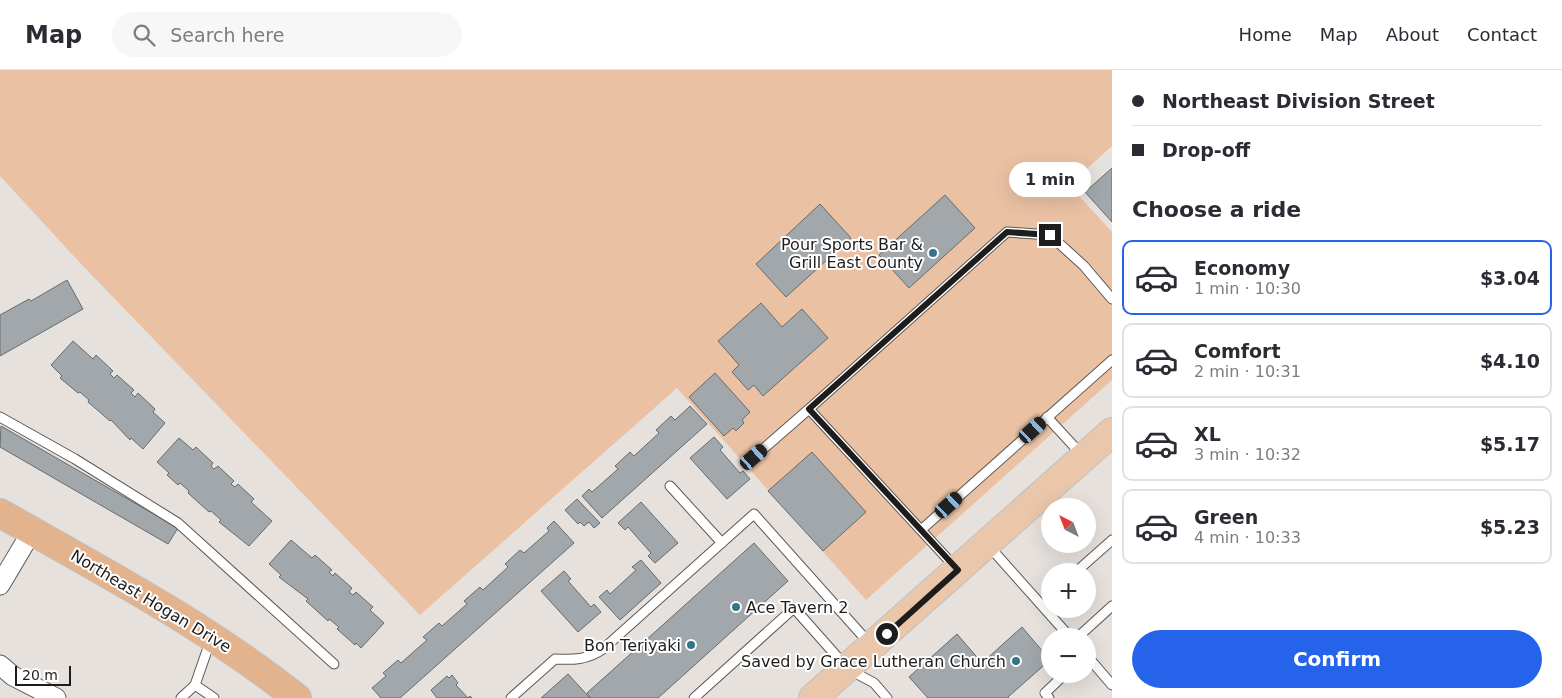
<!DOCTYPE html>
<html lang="en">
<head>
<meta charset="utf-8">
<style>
	:root { --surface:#fff; --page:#f7f7f7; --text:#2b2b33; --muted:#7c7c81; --line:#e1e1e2; --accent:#2563eb }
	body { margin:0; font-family:"DejaVu Sans",sans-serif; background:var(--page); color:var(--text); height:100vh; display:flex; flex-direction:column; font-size:19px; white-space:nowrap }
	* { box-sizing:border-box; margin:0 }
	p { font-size:16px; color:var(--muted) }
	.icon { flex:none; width:28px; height:28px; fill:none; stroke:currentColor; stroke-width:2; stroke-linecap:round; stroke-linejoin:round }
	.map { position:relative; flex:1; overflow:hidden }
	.side { display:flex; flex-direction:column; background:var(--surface); width:450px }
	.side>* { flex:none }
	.guide { display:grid; align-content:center; height:110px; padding:0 20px; background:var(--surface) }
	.needle { width:32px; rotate:318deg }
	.controls { position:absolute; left:1041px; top:428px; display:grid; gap:10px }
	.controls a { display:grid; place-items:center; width:55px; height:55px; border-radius:50%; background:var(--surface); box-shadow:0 5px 20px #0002; font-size:25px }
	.scale { position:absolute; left:15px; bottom:12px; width:56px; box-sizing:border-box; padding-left:5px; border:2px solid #1f1d1c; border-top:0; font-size:14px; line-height:18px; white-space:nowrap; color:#1f1d1c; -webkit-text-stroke:4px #fff; paint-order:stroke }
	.end { position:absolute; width:22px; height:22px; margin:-11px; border:6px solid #1f1d1c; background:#fff; box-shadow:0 0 0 2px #fff }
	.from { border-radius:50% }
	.bubble { position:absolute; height:35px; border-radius:18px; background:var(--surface); box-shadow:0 5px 20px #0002; font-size:16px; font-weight:800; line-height:35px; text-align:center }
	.car { position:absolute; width:15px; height:30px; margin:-15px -8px; border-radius:6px; box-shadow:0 0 4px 1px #0007; background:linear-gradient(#222 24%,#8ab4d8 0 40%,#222 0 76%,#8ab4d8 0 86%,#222 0) }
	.guide b { display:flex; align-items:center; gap:18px; height:48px; font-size:19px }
	.guide b+b { border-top:1px solid var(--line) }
	.guide i { width:12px; height:12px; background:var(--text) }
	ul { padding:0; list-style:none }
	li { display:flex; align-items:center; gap:15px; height:75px; margin:0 10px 8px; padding:0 10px; border:2px solid var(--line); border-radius:10px }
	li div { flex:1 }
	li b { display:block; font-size:19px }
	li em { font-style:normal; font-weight:800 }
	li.on { border-color:var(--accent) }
	li>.icon { width:45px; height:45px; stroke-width:1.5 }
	h2 { padding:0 20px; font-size:22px; line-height:60px }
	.button { display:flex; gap:10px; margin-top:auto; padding:10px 20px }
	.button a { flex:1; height:58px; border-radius:30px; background:var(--accent); color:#fff; font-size:20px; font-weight:800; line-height:58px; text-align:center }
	header { display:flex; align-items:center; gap:30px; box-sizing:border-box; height:70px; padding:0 25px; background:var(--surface); border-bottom:1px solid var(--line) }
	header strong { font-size:24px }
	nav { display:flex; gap:28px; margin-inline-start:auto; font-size:18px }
	.search { width:350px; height:45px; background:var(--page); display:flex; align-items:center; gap:12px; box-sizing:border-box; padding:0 18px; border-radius:28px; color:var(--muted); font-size:19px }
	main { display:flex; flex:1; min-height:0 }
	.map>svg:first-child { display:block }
	.green { fill:#eac1a3 }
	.building { fill:#a1a7aa; stroke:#666c6e }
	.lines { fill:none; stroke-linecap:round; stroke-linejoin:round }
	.service-casing { stroke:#5d5955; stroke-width:11 }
	.minor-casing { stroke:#5d5955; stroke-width:21 }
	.primary-casing { stroke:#c0c0bf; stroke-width:30 }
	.trunk-casing { stroke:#c0c0bf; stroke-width:30 }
	.service { stroke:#fff; stroke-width:9 }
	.minor { stroke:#fff; stroke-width:19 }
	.primary { stroke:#eac6aa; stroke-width:28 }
	.trunk { stroke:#e3b38e; stroke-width:28 }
	.route { stroke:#1f1d1c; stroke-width:6 }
	.poi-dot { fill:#367489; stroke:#fff; stroke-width:2 }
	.labels { text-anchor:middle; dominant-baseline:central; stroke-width:4; stroke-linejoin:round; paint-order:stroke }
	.poi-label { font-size:16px; fill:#1f1d1c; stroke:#fff; text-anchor:end }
	.street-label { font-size:16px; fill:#1f1d1c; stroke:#fff }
</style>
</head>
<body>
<header>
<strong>Map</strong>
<div class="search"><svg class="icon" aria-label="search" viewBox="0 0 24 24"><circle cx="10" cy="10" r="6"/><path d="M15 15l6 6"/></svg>Search here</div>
<nav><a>Home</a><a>Map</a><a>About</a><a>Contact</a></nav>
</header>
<main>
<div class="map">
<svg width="1112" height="628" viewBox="0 0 1112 628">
	<rect width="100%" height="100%" fill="#e6e1dd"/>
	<path class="green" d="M0 0H1112V76L1069 115 1112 162V310L866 530 677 318 420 545 83 196 0 106Z"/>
	<path class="building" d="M1112 98V152L1085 122Z
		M945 125 975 158 909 218 879 185Z
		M820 134 851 168 786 227 756 194Z
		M67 210 83 239 0 286V245L29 229 31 231Z
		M761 233 782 257 802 239 828 268 763 326 754 315 748 320 732 302 739 295 718 271Z
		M73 271 93 289 96 285 113 301 110 304 114 308 117 305 134 320 131 323 135 327 138 323 155 339 153 342 165 353 143 379 131 368 130 370 111 350 110 351 88 332 89 330 80 322 78 323 60 308 62 306 51 295Z
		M715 303 750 342 742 350 744 353 736 361 733 358 724 366 689 327Z
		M690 336 707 354 602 448 582 426 589 419 592 422 618 399 615 396 630 382 634 386 659 363 656 360 671 346 675 350Z
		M1 356 178 458 168 474 0 377Z
		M714 367 723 377 720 380 740 403 743 401 750 409 727 429 690 388Z
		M179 368 193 380 196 377 213 393 211 396 214 399 218 396 234 411 231 414 235 417 238 414 254 429 251 432 272 451 249 476 219 452 221 450 211 441 209 442 188 423 189 421 180 413 178 415 167 405 169 403 157 392Z
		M812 382 866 442 823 481 768 421Z
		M577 429 600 453 594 458 589 452 584 456 580 452 578 454 565 440Z
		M641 432 678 473 655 493 648 486 651 483 628 457 625 460 618 453Z
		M554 451 574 473 400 628H381L372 618 386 606 383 603 398 590 401 593 427 570 423 567 439 553 442 556 467 534 464 531 480 517 483 520 508 497 505 494 520 480 524 483 549 461 547 458Z
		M291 470 312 488 315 485 332 500 329 502 333 506 335 503 352 518 349 522 353 525 356 522 373 537 370 540 384 553 361 578 356 573 355 575 337 559 339 557 329 549 328 551 306 531 308 529 279 507 281 505 269 494Z
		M754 473 788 511 658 628H591L587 623Z
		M641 490 661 513 620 550 599 527 607 520 610 524 636 500 632 497Z
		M564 501 571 509 568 511 591 537 594 534 601 542 578 562 541 521Z
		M1022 557 1050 590 1008 627 1009 628H928L909 607 957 564 982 593Z
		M568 604 590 628H541Z
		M452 605 458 613 456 615 468 628 470 626 472 628H437L431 620 447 606 449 608Z"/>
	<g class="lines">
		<defs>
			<path id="service" d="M0 347 75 389 178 453 334 594
				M1047 347 1082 385
				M754 387 809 339
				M670 416 722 473
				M921 460 1112 290
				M988 475 1069 566
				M955 497 809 339 1007 162 1050 165 1084 196 1112 229
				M1077 501 1112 470
				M1079 566 1112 536
				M1088 587 1112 615
				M195 615 214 628
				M181 628 195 615 211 569
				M511 628 555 589C573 590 587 590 603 579L754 444 869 573
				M694 628 794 538 848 599 874 613 887 628
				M1049 628 1045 623 1065 604"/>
			<path id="minor" d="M0 515 32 461
				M0 595 13 606 56 628"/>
			<path id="primary" d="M813 628 1112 362"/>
			<path id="trunk" d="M0 443C102 501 205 555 297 628"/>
		</defs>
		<use href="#service" class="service-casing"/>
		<use href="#minor" class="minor-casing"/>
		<use href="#primary" class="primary-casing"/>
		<use href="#trunk" class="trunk-casing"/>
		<use href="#service" class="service"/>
		<use href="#minor" class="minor"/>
		<use href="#primary" class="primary"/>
		<use href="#trunk" class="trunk"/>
	</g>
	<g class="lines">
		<path class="route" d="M887 564 958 500 809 339 1007 162 1050 165"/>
	</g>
	<g class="poi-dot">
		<circle cx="933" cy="183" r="5"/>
		<circle cx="736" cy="537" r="5"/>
		<circle cx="691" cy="575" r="5"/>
		<circle cx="1016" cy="591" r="5"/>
	</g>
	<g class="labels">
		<g class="poi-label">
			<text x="923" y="174">Pour Sports Bar &amp;<tspan x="923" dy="18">Grill East County</tspan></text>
			<text x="746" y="537" text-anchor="start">Ace Tavern 2</text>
			<text x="681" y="575">Bon Teriyaki</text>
			<text x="1006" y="591">Saved by Grace Lutheran Church</text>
		</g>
		<g class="street-label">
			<text transform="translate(151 531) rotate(31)">Northeast Hogan Drive</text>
		</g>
	</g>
</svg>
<div class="controls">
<a><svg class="needle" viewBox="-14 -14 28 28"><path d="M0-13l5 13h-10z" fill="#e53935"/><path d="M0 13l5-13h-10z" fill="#7c7c81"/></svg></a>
<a>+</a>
<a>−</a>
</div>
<div class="scale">20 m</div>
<i class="end from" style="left:887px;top:564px"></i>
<i class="end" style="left:1050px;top:165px"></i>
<div class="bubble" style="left:1009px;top:92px;width:82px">1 min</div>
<i class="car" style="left:1033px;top:360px;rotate:48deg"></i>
<i class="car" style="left:754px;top:387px;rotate:49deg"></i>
<i class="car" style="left:949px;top:435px;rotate:48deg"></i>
</div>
<section class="side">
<div class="guide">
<b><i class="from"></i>Northeast Division Street</b>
<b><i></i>Drop-off</b>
</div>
<h2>Choose a ride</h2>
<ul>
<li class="on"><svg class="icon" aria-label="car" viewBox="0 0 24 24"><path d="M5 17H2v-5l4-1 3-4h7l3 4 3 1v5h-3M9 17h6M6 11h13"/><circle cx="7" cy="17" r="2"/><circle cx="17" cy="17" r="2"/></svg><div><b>Economy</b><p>1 min · 10:30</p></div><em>$3.04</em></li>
<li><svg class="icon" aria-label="car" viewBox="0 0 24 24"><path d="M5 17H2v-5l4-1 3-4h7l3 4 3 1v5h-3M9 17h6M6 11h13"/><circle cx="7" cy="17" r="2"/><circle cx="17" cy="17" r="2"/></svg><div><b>Comfort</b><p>2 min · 10:31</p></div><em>$4.10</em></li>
<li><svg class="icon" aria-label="car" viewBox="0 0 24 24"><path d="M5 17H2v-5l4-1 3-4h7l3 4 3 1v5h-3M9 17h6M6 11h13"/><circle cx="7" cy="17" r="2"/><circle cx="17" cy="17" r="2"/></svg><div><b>XL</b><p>3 min · 10:32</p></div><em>$5.17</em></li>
<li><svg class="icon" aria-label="car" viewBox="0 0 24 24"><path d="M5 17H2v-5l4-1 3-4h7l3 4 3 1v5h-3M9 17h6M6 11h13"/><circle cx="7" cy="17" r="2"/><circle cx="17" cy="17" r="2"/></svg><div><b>Green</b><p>4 min · 10:33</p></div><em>$5.23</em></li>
</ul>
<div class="button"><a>Confirm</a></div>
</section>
</main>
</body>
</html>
